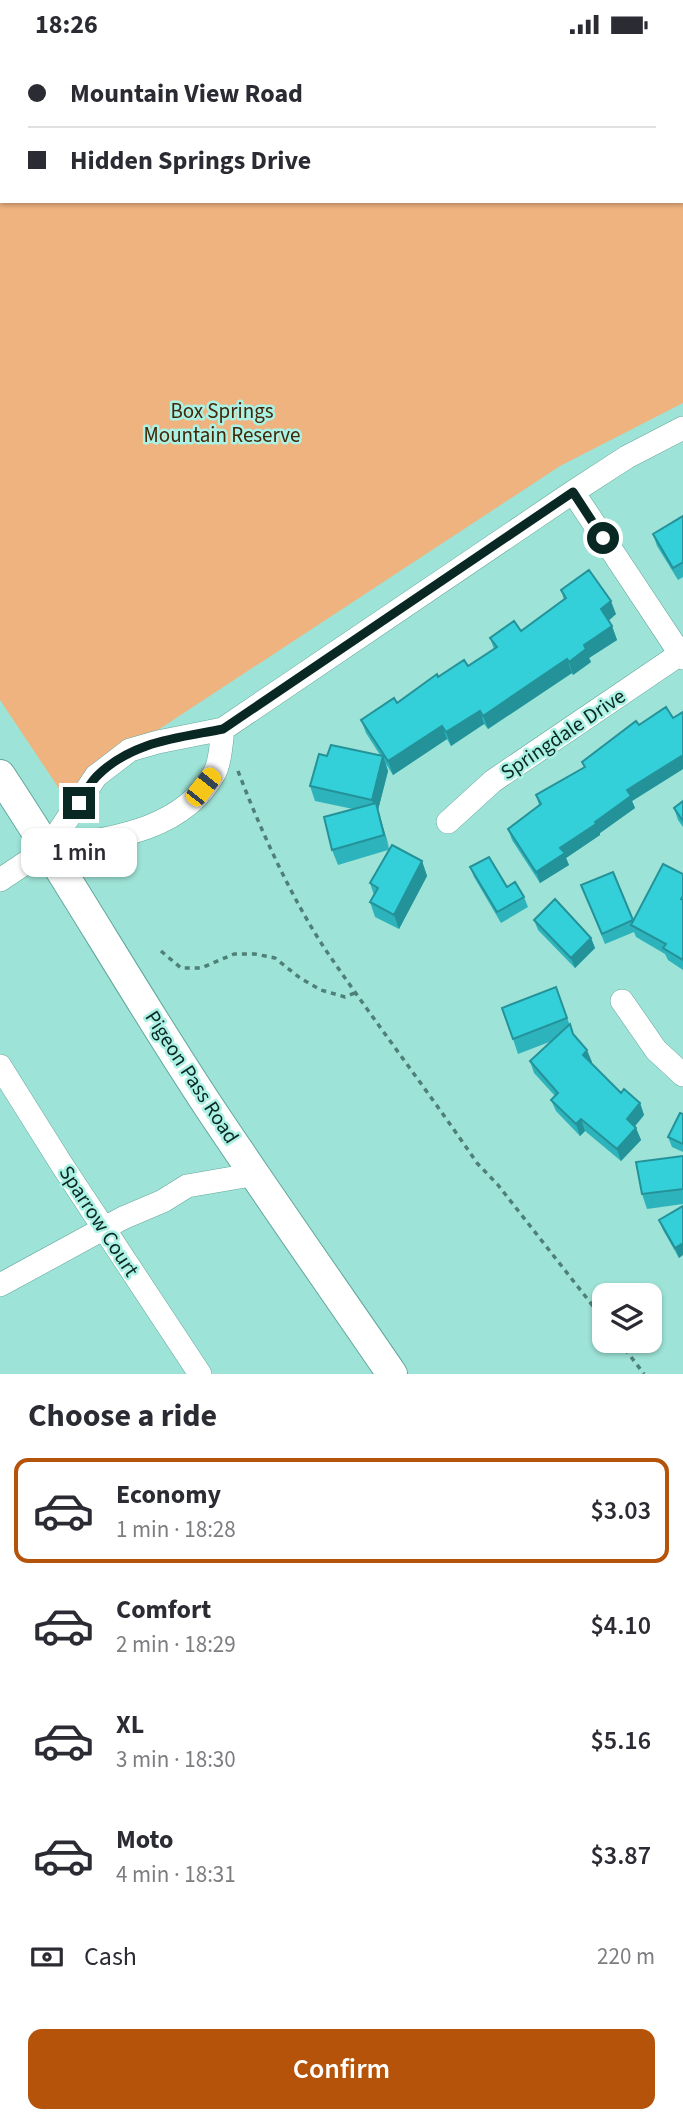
<!DOCTYPE html>
<html lang="en">
<head>
<meta charset="utf-8">
<style>
	:root { --surface:#fff; --page:#f2f2f3; --text:#2b2b33; --muted:#7c7c81; --line:#e1e1e2; --accent:#b45309 }
	body { margin:0; font-family:"Source Sans 3",sans-serif; background:var(--page); color:var(--text); height:100vh; display:flex; flex-direction:column; font-size:26px; white-space:nowrap }
	* { box-sizing:border-box; margin:0 }
	p { font-size:23px; color:var(--muted) }
	.icon { flex:none; width:38px; height:38px; fill:none; stroke:currentColor; stroke-width:2; stroke-linecap:round; stroke-linejoin:round }
	.map { position:relative; height:1325px; overflow:hidden }
	.sheet { display:flex; flex-direction:column; background:var(--surface); flex:1 }
	.sheet>* { flex:none }
	.top-card { position:absolute; left:0px; top:0px; width:684px; height:154px; box-shadow:0 2px 5px #0004; display:grid; align-content:center; height:154px; padding:0 28px; background:var(--surface) }
	.controls { position:absolute; left:592px; top:1234px; display:grid; gap:14px }
	.controls a { display:grid; place-items:center; width:70px; height:70px; border-radius:14px; background:var(--surface); box-shadow:0 2px 5px #0004; font-size:35px }
	.end { position:absolute; width:32px; height:32px; margin:-16px; border:9px solid #0a2823; background:#fff; box-shadow:0 0 0 4px #fff }
	.from { border-radius:50% }
	.bubble { position:absolute; height:49px; border-radius:14px; background:var(--surface); box-shadow:0 2px 5px #0004; font-size:23px; font-weight:600; line-height:49px; text-align:center }
	.car { position:absolute; width:21px; height:42px; margin:-21px -10px; border-radius:9px; box-shadow:0 0 5px 2px #0007; background:linear-gradient(#f5c518 24%,#345 0 40%,#f5c518 0 76%,#345 0 86%,#f5c518 0) }
	.top-card b { display:flex; align-items:center; gap:24px; height:66px; font-size:26px }
	.top-card b+b { border-top:2px solid var(--line) }
	.top-card i { width:18px; height:18px; background:var(--text) }
	ul { padding:0; list-style:none }
	li { display:flex; align-items:center; gap:21px; height:105px; margin:0 14px 10px; padding:0 14px; border:4px solid transparent; border-radius:14px }
	li div { flex:1 }
	li b { display:block; font-size:26px }
	li em { font-style:normal; font-weight:600 }
	li.active { border-color:var(--accent) }
	li>.icon { width:63px; height:63px; stroke-width:1.5 }
	h2 { padding:0 28px; font-size:32px; line-height:84px }
	.pay { display:flex; align-items:center; gap:18px; height:77px; padding:0 28px; font-size:26px }
	.pay p { margin-inline-start:auto }
	.primary-button { display:flex; gap:14px; margin-top:auto; padding:14px 28px }
	.primary-button a { flex:1; height:80px; border-radius:14px; background:var(--accent); color:#fff; font-size:28px; font-weight:600; line-height:80px; text-align:center }
	.status { display:flex; justify-content:space-between; align-items:center; height:49px; padding:0 35px; background:var(--surface); direction:ltr }
	.status svg { height:19px; fill:currentColor }
	.map>svg:first-child { display:block }
	.green { fill:#efb37f; fill-rule:evenodd }
	.lines { fill:none; stroke-linecap:round; stroke-linejoin:round }
	.minor-casing { stroke:#63a79b; stroke-width:24 }
	.major-casing { stroke:#63a79b; stroke-width:32 }
	.path { stroke:#4f8077; stroke-width:3.5; stroke-dasharray:5 5; stroke-linecap:butt }
	.minor { stroke:#fff; stroke-width:23 }
	.major { stroke:#fff; stroke-width:30 }
	.wall { fill:#2db3bb }
	.shaded-wall { fill:#249299 }
	.building { fill:#34d0da; stroke:#249299; stroke-width:2 }
	.route { stroke:#0a2823; stroke-width:9 }
	.labels { text-anchor:middle; dominant-baseline:central; stroke-width:5; stroke-linejoin:round; paint-order:stroke }
	.park-label { font-size:21px; fill:#442708; stroke:#abf1e4 }
	.street-label { font-size:21px; fill:#0a2823; stroke:#abf1e4 }
</style>
</head>
<body>
<div class="status"><b>18:26</b><svg viewBox="0 0 49 12"><path d="M0 12V9h3v3zM5 12V6h3v6zM10 12V3h3v9zM15 12V0h3v12zM26 1h20v11H26zM47 4h2v5h-2z"/></svg></div>
<div class="map">
<svg width="683" height="1325" viewBox="0 0 683 1325">
	<rect width="100%" height="100%" fill="#9ee3d7"/>
	<path class="green" d="M0 0H683V354L560 417 62 744 0 651ZM2 2H682V152H2Z"/>
	<g class="lines">
		<defs>
			<path id="minor" d="M573 443 683 609
				M448 773 493 732 683 603
				M48 799C108 790 183 783 215 723 221 711 221 693 223 680
				M0 831 48 799 96 727 130 701 158 693 223 680 573 443 627 408 683 379
				M622 952 656 1001 683 1026
				M0 1017 62 1116 200 1325
				M0 1236 123 1169 163 1152 187 1137 256 1125"/>
			<path id="major" d="M0 726C72 835 137 949 209 1058 269 1148 331 1236 392 1325"/>
		</defs>
		<use href="#minor" class="minor-casing"/>
		<use href="#major" class="major-casing"/>
		<path class="path" d="M238 722C260 780 291 848 325 900 374 972 428 1042 477 1114L498 1136 604 1271
			M161 902 181 919H201L234 905H255L275 909 300 929 321 941 345 948 357 943
			M619 1292 644 1325"/>
		<use href="#minor" class="minor"/>
		<use href="#major" class="major"/>
	</g>
	<path class="wall" d="M683 467V528L678 531 657 497 653 485Z
		M561 541 616 565 608 572 612 577 617 591 589 609 591 613 573 626 572 624 488 680 484 675 451 697 447 690 393 726 386 715 388 722 378 761 389 800 422 812 427 827 399 880 375 868 370 853 374 846 370 834 388 801 338 816 332 801 353 760 315 752 310 737 327 707 380 706 366 684 361 671 397 654 438 628 468 617 494 600 490 589 521 582 564 551Z
		M683 663V720L632 752 635 759 600 784V786L566 809 569 816 540 834 512 791 508 780 539 756 536 746 584 718 582 713 639 676 673 669Z
		M683 752V778L678 771 674 759Z
		M470 818 524 848 528 858 501 874 474 828Z
		M683 825V921L668 911 665 905 636 888 634 883 605 895 581 836 634 872Z
		M534 871 591 889 595 899 575 919 538 881Z
		M556 938 573 985 592 1013 591 1014 621 1044 640 1054 644 1066 635 1077 641 1091 621 1112 585 1082 580 1087 556 1062 551 1051 555 1047 534 1024 530 1012 552 992 518 1005 513 990Z
		M683 1065V1103L672 1098 668 1088Z
		M683 1107V1155L647 1160 642 1145Z
		M683 1157 679 1209 663 1181 659 1171Z"/>
	<path class="shaded-wall" d="M611 552 616 565 606 574 601 560Z
		M612 577 617 591 589 609 591 613 573 626 569 613 584 596Z
		M567 610 572 624 488 680 483 667Z
		M480 662 484 675 451 697 446 683Z
		M442 677 447 690 393 726 388 712Z
		M683 706V720L632 752 635 759 600 784V786L566 809 569 816 540 834 536 823 560 799 595 773 627 741Z
		M383 707 388 722 378 761 390 801 372 751Z
		M422 812 427 827 399 880 394 866Z
		M591 889 595 899 575 919 571 909Z
		M587 1001 592 1013 587 1017 583 1006Z
		M640 1054 644 1066 631 1082 627 1070Z
		M581 1070 585 1082 580 1087 576 1075Z
		M636 1079 641 1091 621 1112 617 1100Z
		M683 1194V1206L679 1209 675 1199Z"/>
	<path class="building" d="M683 467V513L673 519 653 485Z
		M589 521 611 552 601 560 612 577 584 596 586 600 569 613 567 610 483 667 480 662 446 683 442 677 388 712 361 671 394 649 397 654 437 625 438 628 464 611 468 617 497 598 490 589 514 572 521 582 566 549 561 541Z
		M666 658 673 669 683 663V706L627 741 631 747 595 773 596 775 560 799 565 804 536 823 508 780 541 755 536 746 585 718 582 713 636 672 639 676Z
		M331 696 383 707 372 751 310 737 319 705 327 707Z
		M683 752V772L674 759Z
		M376 754 384 786 332 801 324 768Z
		M392 796 422 812 394 866 370 853 378 839 370 834Z
		M489 808 507 838 515 833 524 848 497 863 470 818Z
		M663 815 683 825V847L681 850 683 851V911L663 899 666 895 631 876Z
		M613 823 633 871 602 885 581 836Z
		M555 850 591 889 571 909 534 871Z
		M556 938 567 969 513 990 502 959Z
		M570 975 573 985 587 1001 583 1006 621 1044 624 1040 640 1054 627 1070 636 1079 617 1100 581 1070 576 1075 551 1051 558 1044 530 1012Z
		M680 1064 683 1065V1095L668 1088Z
		M683 1107V1140L642 1145 636 1113Z
		M683 1157V1194L675 1199 659 1171Z"/>
	<g class="lines">
		<path class="route" d="M79 754C84 745 90 734 97 727 132 692 178 689 223 680L573 443 603 489"/>
	</g>
	<g class="labels">
		<g class="park-label">
			<text x="222" y="362">Box Springs<tspan x="222" dy="24">Mountain Reserve</tspan></text>
		</g>
		<g class="street-label">
			<text transform="translate(563 685) rotate(-34)">Springdale Drive</text>
			<text transform="translate(192 1028) rotate(57)">Pigeon Pass Road</text>
			<text transform="translate(99 1172) rotate(57)">Sparrow Court</text>
		</g>
	</g>
</svg>
<div class="controls">
<a><svg class="icon" aria-label="layers" viewBox="0 0 24 24"><path d="M12 4l9 5-9 5-9-5zM3 14l9 5 9-5"/></svg></a>
</div>
<i class="end from" style="left:603px;top:489px"></i>
<i class="end" style="left:79px;top:754px"></i>
<div class="bubble" style="left:21px;top:779px;width:116px">1 min</div>
<i class="car" style="left:203px;top:738px;rotate:38deg"></i>
<div class="top-card">
<b><i class="from"></i>Mountain View Road</b>
<b><i></i>Hidden Springs Drive</b>
</div>
</div>
<section class="sheet">
<h2>Choose a ride</h2>
<ul>
<li class="active"><svg class="icon" aria-label="car" viewBox="0 0 24 24"><path d="M5 17H2v-5l4-1 3-4h7l3 4 3 1v5h-3M9 17h6M6 11h13"/><circle cx="7" cy="17" r="2"/><circle cx="17" cy="17" r="2"/></svg><div><b>Economy</b><p>1 min · 18:28</p></div><em>$3.03</em></li>
<li><svg class="icon" aria-label="car" viewBox="0 0 24 24"><path d="M5 17H2v-5l4-1 3-4h7l3 4 3 1v5h-3M9 17h6M6 11h13"/><circle cx="7" cy="17" r="2"/><circle cx="17" cy="17" r="2"/></svg><div><b>Comfort</b><p>2 min · 18:29</p></div><em>$4.10</em></li>
<li><svg class="icon" aria-label="car" viewBox="0 0 24 24"><path d="M5 17H2v-5l4-1 3-4h7l3 4 3 1v5h-3M9 17h6M6 11h13"/><circle cx="7" cy="17" r="2"/><circle cx="17" cy="17" r="2"/></svg><div><b>XL</b><p>3 min · 18:30</p></div><em>$5.16</em></li>
<li><svg class="icon" aria-label="car" viewBox="0 0 24 24"><path d="M5 17H2v-5l4-1 3-4h7l3 4 3 1v5h-3M9 17h6M6 11h13"/><circle cx="7" cy="17" r="2"/><circle cx="17" cy="17" r="2"/></svg><div><b>Moto</b><p>4 min · 18:31</p></div><em>$3.87</em></li>
</ul>
<div class="pay"><svg class="icon" aria-label="cash" viewBox="0 0 24 24"><path d="M3 7h18v10H3z"/><circle cx="12" cy="12" r="2"/></svg>Cash<p>220 m</p></div>
<div class="primary-button"><a>Confirm</a></div>
</section>
</body>
</html>
